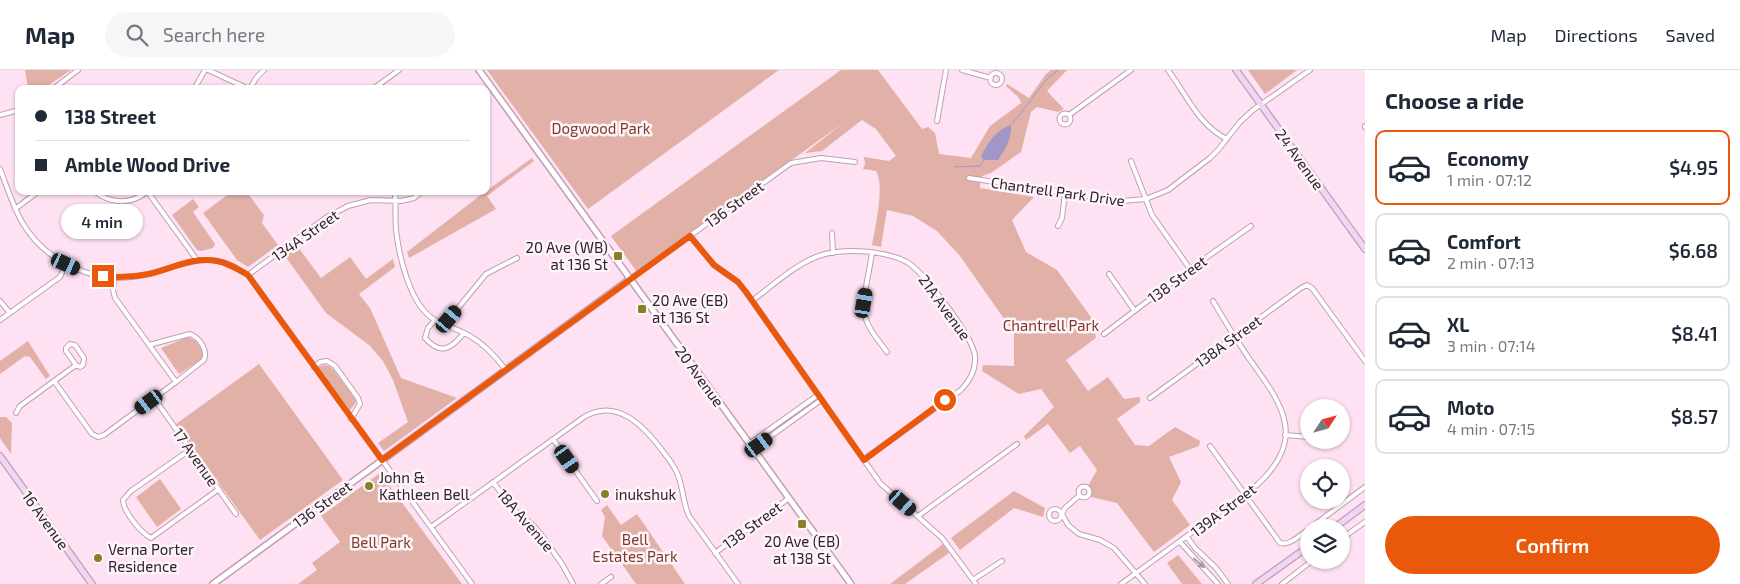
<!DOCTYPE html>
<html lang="en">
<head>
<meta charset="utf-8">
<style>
	:root { --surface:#fff; --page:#f6f6f7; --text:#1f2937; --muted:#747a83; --line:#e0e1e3; --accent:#ea580c }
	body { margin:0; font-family:"Exo 2",sans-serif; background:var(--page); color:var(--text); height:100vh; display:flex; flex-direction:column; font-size:19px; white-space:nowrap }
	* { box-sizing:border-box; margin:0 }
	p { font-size:16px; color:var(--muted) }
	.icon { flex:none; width:28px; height:28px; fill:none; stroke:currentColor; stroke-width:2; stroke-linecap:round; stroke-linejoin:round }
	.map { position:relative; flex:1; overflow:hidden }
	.details { display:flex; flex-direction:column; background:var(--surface); width:375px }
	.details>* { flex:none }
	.banner { position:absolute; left:15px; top:15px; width:475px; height:110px; border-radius:10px; box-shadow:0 1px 4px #0004; display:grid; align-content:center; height:110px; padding:0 20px; background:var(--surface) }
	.needle { width:32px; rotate:54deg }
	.tools { position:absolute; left:1300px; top:329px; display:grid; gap:10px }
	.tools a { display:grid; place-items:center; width:50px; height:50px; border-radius:50%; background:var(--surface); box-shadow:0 1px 4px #0004; font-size:25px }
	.end { position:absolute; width:22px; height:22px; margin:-11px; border:6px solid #ea580c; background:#fff; box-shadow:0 0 0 2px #fff }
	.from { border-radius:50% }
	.bubble { position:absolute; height:35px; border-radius:18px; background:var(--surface); box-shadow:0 1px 4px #0004; font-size:16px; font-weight:600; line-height:35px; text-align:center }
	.car { position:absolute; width:15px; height:30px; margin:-15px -8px; border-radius:6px; box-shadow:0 0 4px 1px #0007; background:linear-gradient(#222 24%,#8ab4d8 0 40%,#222 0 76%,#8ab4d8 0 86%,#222 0) }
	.banner b { display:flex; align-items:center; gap:18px; height:48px; font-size:19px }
	.banner b+b { border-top:1px solid var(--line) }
	.banner i { width:12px; height:12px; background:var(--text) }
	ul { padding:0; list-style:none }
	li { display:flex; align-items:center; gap:15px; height:75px; margin:0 10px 8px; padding:0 10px; border:2px solid var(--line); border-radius:10px }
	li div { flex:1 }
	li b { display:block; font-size:19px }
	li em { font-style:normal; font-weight:600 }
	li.current { border-color:var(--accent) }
	li>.icon { width:45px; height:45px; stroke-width:1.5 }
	h2 { padding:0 20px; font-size:22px; line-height:60px }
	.button { display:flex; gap:10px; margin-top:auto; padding:10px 20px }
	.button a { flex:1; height:58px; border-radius:30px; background:var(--accent); color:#fff; font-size:20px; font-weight:600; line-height:58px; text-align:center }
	header { display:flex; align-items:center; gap:30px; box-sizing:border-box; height:70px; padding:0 25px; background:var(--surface); border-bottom:1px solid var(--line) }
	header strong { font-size:24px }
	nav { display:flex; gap:28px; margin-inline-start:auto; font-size:18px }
	.search { width:350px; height:45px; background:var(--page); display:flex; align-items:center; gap:12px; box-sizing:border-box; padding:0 18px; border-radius:28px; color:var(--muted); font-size:19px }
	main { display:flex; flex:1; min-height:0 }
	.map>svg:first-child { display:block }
	.green { fill:#e1b1a8 }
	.water { fill:#a096c8 }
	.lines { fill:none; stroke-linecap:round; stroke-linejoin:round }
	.stream { stroke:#a096c8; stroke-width:1 }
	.minor-casing { stroke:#c19fb3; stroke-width:6 }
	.tertiary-casing { stroke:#c19fb3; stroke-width:8 }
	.secondary-casing { stroke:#c19fb3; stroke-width:8 }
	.minor { stroke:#fff; stroke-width:4 }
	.tertiary { stroke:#fff; stroke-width:5 }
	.secondary { stroke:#eed6f5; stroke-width:5.5 }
	.oneway { fill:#a29ca0 }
	.route { stroke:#ea580c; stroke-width:6 }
	.poi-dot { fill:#888028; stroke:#fdf5f9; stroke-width:2 }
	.labels { text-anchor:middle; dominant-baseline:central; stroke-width:5; stroke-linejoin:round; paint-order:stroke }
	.park-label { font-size:15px; fill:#81382c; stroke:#fdf5f9 }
	.street-label { font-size:15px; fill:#30222b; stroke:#fdf5f9 }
	.poi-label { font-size:15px; fill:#30222b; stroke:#fdf5f9; text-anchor:start }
</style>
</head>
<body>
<header>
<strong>Map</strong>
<div class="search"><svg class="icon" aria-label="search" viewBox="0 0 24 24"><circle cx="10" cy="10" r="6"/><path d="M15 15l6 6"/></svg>Search here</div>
<nav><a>Map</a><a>Directions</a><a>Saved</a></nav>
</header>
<main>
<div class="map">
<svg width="1365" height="514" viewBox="0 0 1365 514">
	<rect width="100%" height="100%" fill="#fee1f2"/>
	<path class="green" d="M25 0H71L43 19H28Z
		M487 0H779L588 139Z
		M841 0H878L922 59 928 57 935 63 939 84 971 88 990 56 1021 33 1019 28 1006 16 1007 14 1029 28 1046 4 1051 0H1067L1047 21 1064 39 1058 42 1037 37 1031 42 1021 82 991 103 982 106 980 110V118L1034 127 1012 150 1026 182 1057 200 1098 257 1095 262 1096 268 1066 290 1088 321 1108 307 1124 329 1140 327V332L1117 349 1135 375 1149 376 1175 357 1200 371 1199 376 1169 387 1181 412 1172 430 1190 455 1154 482 1117 433 1091 427 1092 421 1088 416 1097 400 1080 376 1070 383 1048 354 1026 370 1024 366 1054 337 1041 319 1019 324 982 301 983 295 1014 296V263L960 186 937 161 913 146 887 140 881 177 872 175C875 159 885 114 876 101L863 99 865 94 864 87 889 91 896 86 876 59 862 50 822 81 805 83 843 53 637 202 611 166Z
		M1248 0H1297L1265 24Z
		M532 88 534 91 487 126 496 139 409 188 407 182 482 124Z
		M233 121H246L264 145 262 153 278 175 248 197 237 190 203 143Z
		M193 129 199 137 193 142 215 174 213 178 201 181 197 180 172 145Z
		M298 177 321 208 350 187 366 209 393 189 395 197 359 224 370 238 401 308 457 328 384 381 378 373 408 352 393 310 383 291 369 275 326 243 285 186Z
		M188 267C197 270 203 279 203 288L179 304 161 278Z
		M28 271 50 306 46 309 30 287 25 286 0 304V291Z
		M259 294 343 410 260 470 176 354Z
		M324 295 329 296 333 299 356 330 355 334 350 340 318 297Z
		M0 347H6L12 353 11 384 0 368Z
		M380 403 462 514H298L317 500 312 493 340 472 321 446Z
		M160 409 181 439 157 457 136 427 135 428Z
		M1014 421 1045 438 1043 447 1014 438 960 480 951 468Z
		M607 435 621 455 637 444 685 514H636L602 466 605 447 601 440Z
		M943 474 949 483 905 514H890Z
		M1178 485 1202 514H1182L1167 493Z"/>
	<path class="water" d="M1011 55C1011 70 1006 78 998 90H984L981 87C987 73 997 59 1011 55Z"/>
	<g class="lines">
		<path class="stream" d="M1012 54 1047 9 1058 0
			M954 97 980 96 985 89"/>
		<defs>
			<path id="minor" d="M208 0 249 19
				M962 0 991 8
				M1168 0C1186 24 1199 56 1227 69
				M990 9a6 6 0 1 1 12 0a6 6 0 1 1-12 0Z
				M53 19 78 0
				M194 19 205 0
				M250 19 256 8 264 0
				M373 19 399 0
				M1059.5 49a5.5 5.5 0 1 1 11 0a5.5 5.5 0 1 1-11 0Z
				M0 45 19 40
				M1069 45 1131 0
				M937 51 946 0
				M1365 56V57
				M1131 91 1152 145 1190 199
				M0 99C7 117 13 136 22 152 45 192 94 214 139 206 169 201 198 182 228 194 235 197 241 201 248 205L472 514
				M969 108 1121 131 1146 129 1168 120 1210 88 1218 80 1240 52 1253 40 1310 0
				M94 121C110 134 130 135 147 122
				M147 121 197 190
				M395 121C396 134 395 147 396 160 399 186 410 236 435 250 446 256 458 259 470 266 484 274 496 287 506 300
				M15 139 39 121
				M1058 156 1062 148 1065 123
				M832 163 833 183
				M690 166 714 195 738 212 746 222 880 413 942 468 976 514
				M872 182C870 202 859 235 867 252 871 263 880 272 887 282
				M1109 204 1134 240
				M248 205 327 147 348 136 371 130 401 131 414 128 422 121
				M630 209 791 93 821 88 855 92
				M0 231 10 243
				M752 231C773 215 800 190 825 184 849 178 886 181 907 192 924 202 973 267 975 286 976 300 970 310 961 320L864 389
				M0 250 60 207 66 194
				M435 250 428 258 425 268C441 286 451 279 464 263
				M445 254 486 204 517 188
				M1104 264 1190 199 1251 156
				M149 275 190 264C200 268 208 280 204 290L176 312
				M314 297 320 292 327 291 335 296 358 328 360 334 351 349
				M54 311 92 364 98 367 104 365 176 312 115 228 113 220 114 207
				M154 328 236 444
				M1150 328 1301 218 1307 215 1312 218 1365 291
				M16 343 20 336 76 295 80 297 83 295 84 288 75 275 70 274 66 278V281L76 295
				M1285 365 1309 367
				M553 369 597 431
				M749 374 818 325
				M1210 376 1280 473C1290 476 1300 465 1309 459
				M191 379 131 421 123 430C123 441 141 463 151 468L219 419
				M753 379 821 330
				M493 412 514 440 532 454 540 463 562 494 573 514
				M1078.5 422a5.5 5.5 0 1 1 11 0a5.5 5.5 0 1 1-11 0Z
				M1080 425 1065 438 1062 444 1068 455 1079 464 1100 470 1114 478 1145 514
				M1049 445a6 6 0 1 1 12 0a6 6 0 1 1-12 0Z
				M918 446 1017 374
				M431 457 584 347C616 328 642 354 661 379 667 387 674 395 678 405 683 418 683 433 689 446L738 514
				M1310 458 1365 417
				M1187 467 1195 478 1216 498 1228 514
				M1341 469 1365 452
				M1180 472 1218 514
				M715 483 789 428
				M973 510 1002 491
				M601 514 611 507
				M1121 514 1257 415C1309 367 1281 333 1248 287 1236 269 1224 250 1213 231
				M1282 514 1313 490"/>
			<path id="tertiary" d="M479 0 851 514
				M213 514 630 209"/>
			<path id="secondary" d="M1236 0 1365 179
				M0 386 92 514
				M1334 458 1365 435
				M1256 514 1309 476"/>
		</defs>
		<use href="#minor" class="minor-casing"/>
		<use href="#tertiary" class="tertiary-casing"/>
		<use href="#secondary" class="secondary-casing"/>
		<use href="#minor" class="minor"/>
		<use href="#tertiary" class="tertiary"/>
		<use href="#secondary" class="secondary"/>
	</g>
	<defs><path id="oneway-solid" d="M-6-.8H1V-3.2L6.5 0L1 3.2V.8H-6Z" transform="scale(1.25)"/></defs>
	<use class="oneway" href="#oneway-solid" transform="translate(1199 493) rotate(41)"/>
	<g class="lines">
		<path class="route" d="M103 206C119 208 134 207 149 204 171 199 194 186 217 191 228 193 238 199 248 205L382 390 690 166 714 195 738 212 746 222 864 390 945 330"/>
	</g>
	<g class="poi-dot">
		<rect x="613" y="181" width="10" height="10" rx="2.5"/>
		<rect x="637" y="234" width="10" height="10" rx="2.5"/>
		<circle cx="369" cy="416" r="5"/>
		<circle cx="605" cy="424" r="5"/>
		<rect x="797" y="449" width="10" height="10" rx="2.5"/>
		<circle cx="98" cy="488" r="5"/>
	</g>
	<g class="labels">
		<g class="park-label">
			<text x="601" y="58">Dogwood Park</text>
			<text x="1051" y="255">Chantrell Park</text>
			<text x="635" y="469">Bell<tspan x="635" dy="17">Estates Park</tspan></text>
			<text x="381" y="472">Bell Park</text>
		</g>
		<g class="street-label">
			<text transform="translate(1300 89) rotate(54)">24 Avenue</text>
			<text transform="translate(1058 121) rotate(8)">Chantrell Park Drive</text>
			<text transform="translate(734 134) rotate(-36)">136 Street</text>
			<text transform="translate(305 165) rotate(-35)">134A Street</text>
			<text transform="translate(1177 209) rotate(-36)">138 Street</text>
			<text transform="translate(945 237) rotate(54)">21A Avenue</text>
			<text transform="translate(1228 271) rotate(-36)">138A Street</text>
			<text transform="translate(700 306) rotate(54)">20 Avenue</text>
			<text transform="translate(196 387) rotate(55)">17 Avenue</text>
			<text transform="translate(322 434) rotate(-36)">136 Street</text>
			<text transform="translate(1223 440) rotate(-37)">139A Street</text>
			<text transform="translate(46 450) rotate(54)">16 Avenue</text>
			<text transform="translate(526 450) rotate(49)">18A Avenue</text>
			<text transform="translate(752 455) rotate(-36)">138 Street</text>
		</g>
		<g class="poi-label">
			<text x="608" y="177" text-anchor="end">20 Ave (WB)<tspan x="608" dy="17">at 136 St</tspan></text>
			<text x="652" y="230">20 Ave (EB)<tspan x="652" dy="17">at 136 St</tspan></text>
			<text x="379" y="407">John &amp;<tspan x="379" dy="17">Kathleen Bell</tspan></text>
			<text x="615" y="424">inukshuk</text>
			<text x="802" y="471" text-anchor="middle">20 Ave (EB)<tspan x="802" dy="17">at 138 St</tspan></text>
			<text x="108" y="479">Verna Porter<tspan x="108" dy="17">Residence</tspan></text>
		</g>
	</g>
</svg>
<div class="tools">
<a><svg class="needle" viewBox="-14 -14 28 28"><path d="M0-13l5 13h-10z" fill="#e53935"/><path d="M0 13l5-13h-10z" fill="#747a83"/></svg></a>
<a><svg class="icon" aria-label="locate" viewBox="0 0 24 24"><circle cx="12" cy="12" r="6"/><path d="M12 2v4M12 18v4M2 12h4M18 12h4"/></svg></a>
<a><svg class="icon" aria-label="layers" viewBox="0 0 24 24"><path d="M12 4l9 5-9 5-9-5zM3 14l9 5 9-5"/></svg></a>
</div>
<i class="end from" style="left:945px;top:330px"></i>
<i class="end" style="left:103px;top:206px"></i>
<div class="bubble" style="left:61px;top:134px;width:82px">4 min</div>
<i class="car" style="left:66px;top:194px;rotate:115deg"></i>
<i class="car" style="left:864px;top:233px;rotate:10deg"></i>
<i class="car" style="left:449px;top:249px;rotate:40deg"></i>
<i class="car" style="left:149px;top:332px;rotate:234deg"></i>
<i class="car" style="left:759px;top:375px;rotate:54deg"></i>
<i class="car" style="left:567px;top:389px;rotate:145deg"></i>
<i class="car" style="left:903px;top:433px;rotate:131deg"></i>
<div class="banner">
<b><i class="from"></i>138 Street</b>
<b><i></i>Amble Wood Drive</b>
</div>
</div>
<section class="details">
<h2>Choose a ride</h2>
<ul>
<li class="current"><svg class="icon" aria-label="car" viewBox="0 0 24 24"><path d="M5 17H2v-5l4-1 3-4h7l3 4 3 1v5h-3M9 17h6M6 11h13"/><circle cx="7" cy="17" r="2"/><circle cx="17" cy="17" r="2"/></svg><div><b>Economy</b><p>1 min · 07:12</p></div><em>$4.95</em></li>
<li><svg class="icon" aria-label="car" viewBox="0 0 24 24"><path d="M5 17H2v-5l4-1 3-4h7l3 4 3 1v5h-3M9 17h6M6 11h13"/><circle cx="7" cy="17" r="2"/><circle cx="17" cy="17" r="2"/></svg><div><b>Comfort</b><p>2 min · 07:13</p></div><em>$6.68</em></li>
<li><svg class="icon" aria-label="car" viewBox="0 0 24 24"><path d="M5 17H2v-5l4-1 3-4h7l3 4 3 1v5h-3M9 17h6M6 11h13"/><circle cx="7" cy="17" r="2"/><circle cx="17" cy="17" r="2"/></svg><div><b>XL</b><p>3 min · 07:14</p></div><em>$8.41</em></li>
<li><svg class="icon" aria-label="car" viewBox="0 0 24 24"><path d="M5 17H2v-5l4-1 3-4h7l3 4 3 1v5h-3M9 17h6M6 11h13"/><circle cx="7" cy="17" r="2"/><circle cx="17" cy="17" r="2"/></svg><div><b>Moto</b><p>4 min · 07:15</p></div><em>$8.57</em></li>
</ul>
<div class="button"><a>Confirm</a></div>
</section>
</main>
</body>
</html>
